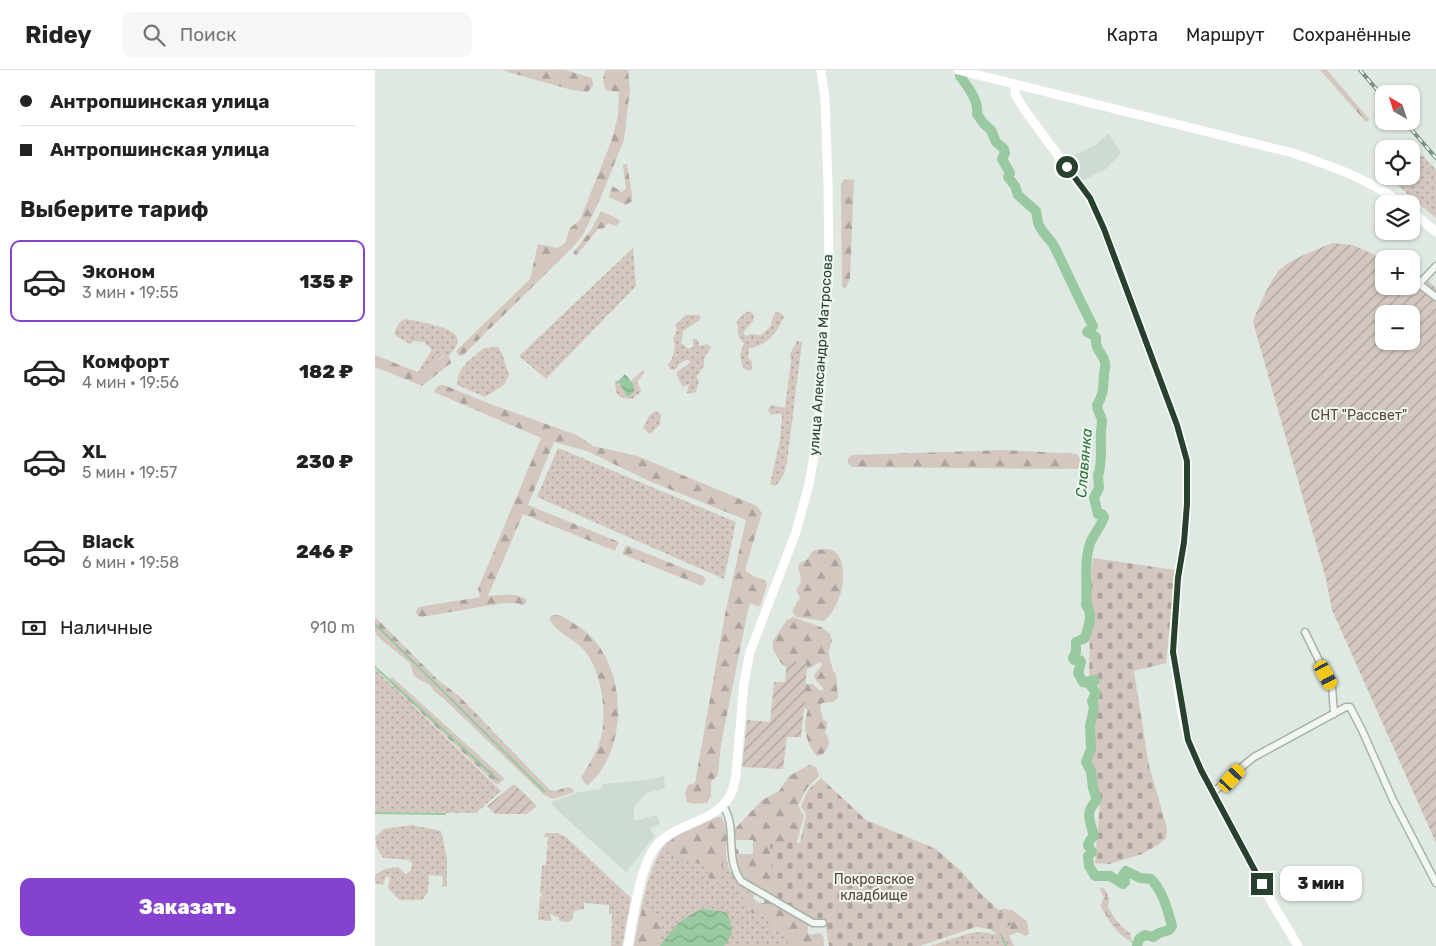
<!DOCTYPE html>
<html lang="ru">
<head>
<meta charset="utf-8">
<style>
	:root { --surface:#fff; --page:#f6f6f6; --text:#222; --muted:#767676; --line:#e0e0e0; --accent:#8542d0 }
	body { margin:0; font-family:Rubik,sans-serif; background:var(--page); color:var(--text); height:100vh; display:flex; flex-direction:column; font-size:19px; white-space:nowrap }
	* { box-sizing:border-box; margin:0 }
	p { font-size:16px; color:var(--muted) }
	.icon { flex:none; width:28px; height:28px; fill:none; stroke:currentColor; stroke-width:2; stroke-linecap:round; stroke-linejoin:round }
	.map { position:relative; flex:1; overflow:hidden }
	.drawer { display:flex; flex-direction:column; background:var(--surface); width:375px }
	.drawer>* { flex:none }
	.guide { display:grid; align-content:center; height:110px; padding:0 20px; background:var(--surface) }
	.needle { width:32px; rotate:321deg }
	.buttons { position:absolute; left:1000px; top:15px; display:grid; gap:10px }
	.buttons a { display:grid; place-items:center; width:45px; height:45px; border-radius:10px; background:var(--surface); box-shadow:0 1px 4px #0004; font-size:25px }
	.end { position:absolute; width:22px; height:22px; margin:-11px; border:6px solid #28402e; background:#fff; box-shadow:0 0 0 2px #fff }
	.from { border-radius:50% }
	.bubble { position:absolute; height:35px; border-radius:10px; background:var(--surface); box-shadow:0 1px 4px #0004; font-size:16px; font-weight:800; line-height:35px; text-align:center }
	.car { position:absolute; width:15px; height:30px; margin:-15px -8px; border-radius:6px; box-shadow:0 0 4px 1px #0007; background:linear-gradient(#f5c518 24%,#345 0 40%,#f5c518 0 76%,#345 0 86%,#f5c518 0) }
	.guide b { display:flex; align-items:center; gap:18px; height:48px; font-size:19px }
	.guide b+b { border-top:1px solid var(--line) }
	.guide i { width:12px; height:12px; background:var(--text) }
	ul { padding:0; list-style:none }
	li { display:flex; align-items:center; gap:15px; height:82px; margin:0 10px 8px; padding:0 10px; border:2px solid transparent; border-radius:10px }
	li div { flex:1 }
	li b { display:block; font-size:19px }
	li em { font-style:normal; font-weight:800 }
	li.selected { border-color:var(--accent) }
	li>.icon { width:45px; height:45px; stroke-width:1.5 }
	h2 { padding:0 20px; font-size:22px; line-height:60px }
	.pay { display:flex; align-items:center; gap:12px; height:55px; padding:0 20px; font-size:19px }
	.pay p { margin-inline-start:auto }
	.cta { display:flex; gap:10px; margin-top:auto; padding:10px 20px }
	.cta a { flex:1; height:58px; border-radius:10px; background:var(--accent); color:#fff; font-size:20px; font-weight:800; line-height:58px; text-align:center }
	header { display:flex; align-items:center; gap:30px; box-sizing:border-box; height:70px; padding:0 25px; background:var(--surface); border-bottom:1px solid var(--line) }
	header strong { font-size:24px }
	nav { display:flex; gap:28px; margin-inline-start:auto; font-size:18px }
	.search { width:350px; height:45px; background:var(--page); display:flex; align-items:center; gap:12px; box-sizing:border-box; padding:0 18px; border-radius:10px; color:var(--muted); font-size:19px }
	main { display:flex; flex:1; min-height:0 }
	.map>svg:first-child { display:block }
	.built { fill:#cddbd0 }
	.grass { fill:url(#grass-dots) }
	.forest { fill:url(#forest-firs) }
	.wetland { fill:url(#wetland-marsh) }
	.cemetery { fill:url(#cemetery-stones) }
	.garden { fill:url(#garden-furrows); fill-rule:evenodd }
	.water { fill:url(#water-waves) }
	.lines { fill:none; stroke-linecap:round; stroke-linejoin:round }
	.stream { stroke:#99c9a0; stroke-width:2 }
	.river { stroke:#99c9a0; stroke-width:10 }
	.street-casing { stroke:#a4b3a8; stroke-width:9 }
	.street { stroke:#f2f7f3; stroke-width:6 }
	.secondary { stroke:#fff; stroke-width:9 }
	.rail-casing { stroke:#78927f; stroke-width:4 }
	.rail { stroke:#eef6f0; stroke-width:2; stroke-dasharray:5.5; stroke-linecap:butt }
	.route { stroke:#28402e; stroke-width:6 }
	.labels { text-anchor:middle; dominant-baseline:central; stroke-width:4; stroke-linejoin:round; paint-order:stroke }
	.street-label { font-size:14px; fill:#28402e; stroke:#eef6f0 }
	.park-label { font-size:14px; fill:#5c4635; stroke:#eef6f0 }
	.water-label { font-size:15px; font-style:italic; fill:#31743d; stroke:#eef6f0 }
</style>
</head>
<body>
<header>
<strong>Ridey</strong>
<div class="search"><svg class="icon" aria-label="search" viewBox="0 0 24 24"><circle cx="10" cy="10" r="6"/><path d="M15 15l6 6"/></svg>Поиск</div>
<nav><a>Карта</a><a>Маршрут</a><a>Сохранённые</a></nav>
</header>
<main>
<section class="drawer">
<div class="guide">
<b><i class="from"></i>Антропшинская улица</b>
<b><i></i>Антропшинская улица</b>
</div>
<h2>Выберите тариф</h2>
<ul>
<li class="selected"><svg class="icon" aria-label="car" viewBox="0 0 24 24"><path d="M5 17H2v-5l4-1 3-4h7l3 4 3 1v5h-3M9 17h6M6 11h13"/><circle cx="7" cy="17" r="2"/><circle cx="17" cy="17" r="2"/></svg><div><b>Эконом</b><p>3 мин · 19:55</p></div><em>135 ₽</em></li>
<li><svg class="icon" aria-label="car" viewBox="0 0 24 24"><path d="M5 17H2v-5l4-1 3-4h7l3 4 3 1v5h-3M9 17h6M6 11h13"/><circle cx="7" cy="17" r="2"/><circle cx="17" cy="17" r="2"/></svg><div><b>Комфорт</b><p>4 мин · 19:56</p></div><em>182 ₽</em></li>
<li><svg class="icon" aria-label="car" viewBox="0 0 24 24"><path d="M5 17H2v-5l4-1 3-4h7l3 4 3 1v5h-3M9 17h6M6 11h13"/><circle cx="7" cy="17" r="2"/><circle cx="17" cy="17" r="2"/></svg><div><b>XL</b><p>5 мин · 19:57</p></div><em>230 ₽</em></li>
<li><svg class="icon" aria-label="car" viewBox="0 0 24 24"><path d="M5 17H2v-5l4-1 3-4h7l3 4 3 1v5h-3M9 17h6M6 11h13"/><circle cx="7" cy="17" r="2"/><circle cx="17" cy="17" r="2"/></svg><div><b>Black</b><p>6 мин · 19:58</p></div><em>246 ₽</em></li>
</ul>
<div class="pay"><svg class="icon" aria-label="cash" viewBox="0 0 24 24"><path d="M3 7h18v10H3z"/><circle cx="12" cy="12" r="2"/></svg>Наличные<p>910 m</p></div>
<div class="cta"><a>Заказать</a></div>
</section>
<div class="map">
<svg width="1061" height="876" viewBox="0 0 1061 876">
	<defs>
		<pattern id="grass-dots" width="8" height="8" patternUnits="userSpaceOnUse" patternTransform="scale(1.25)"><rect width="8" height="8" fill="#d3c7c0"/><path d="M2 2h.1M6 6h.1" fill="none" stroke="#aba39c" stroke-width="1.8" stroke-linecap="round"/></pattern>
		<pattern id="forest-firs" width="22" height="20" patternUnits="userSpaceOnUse" patternTransform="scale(1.25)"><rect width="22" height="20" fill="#d3c7c0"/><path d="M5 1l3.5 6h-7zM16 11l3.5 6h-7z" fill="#aba39c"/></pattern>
		<pattern id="wetland-marsh" width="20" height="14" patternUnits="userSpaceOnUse" patternTransform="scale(1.25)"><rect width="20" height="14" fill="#d3c7c0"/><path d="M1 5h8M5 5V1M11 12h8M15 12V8" fill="none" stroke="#aba39c"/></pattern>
		<pattern id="cemetery-stones" width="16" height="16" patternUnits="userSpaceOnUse" patternTransform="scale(1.25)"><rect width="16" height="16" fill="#d3c7c0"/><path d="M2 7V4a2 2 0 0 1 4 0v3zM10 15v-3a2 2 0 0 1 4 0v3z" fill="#aba39c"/></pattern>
		<pattern id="garden-furrows" width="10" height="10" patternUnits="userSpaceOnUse" patternTransform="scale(1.25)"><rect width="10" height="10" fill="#d3c7c0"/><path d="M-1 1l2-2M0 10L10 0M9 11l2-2" fill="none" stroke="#aba39c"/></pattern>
		<pattern id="water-waves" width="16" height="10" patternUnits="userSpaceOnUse" patternTransform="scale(1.25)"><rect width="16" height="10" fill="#99c9a0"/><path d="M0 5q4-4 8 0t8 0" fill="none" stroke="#7da583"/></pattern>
	</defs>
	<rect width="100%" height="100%" fill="#dfe9e1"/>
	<path class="built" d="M734 64 746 83 731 99 709 110 704 106 693 88 721 75 728 68Z
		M289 706 290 718 272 723 259 736V751L282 745 285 754 274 758 280 766 251 802 181 739 176 732 204 722 226 719 228 714 271 710Z"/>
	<path class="grass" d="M1047 85 1061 100V148L1015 109 1018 106H1036V93Z
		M258 178 261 216 171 309 144 286Z
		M375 241 379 245 378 251 368 263 371 266 377 264 386 265 395 257 400 242 406 243 409 247C402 262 393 276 374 278L373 287 377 292V299L374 301 368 298 365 285 369 273 364 268 362 251 368 244Z
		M311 245H324L326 249 308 261 306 273 314 279 318 277V269H322L325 276 332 274 336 277 329 289V296L321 307 324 310 321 322 316 324 312 323 314 314 308 317 302 306 303 301 311 296 316 291 311 290 305 293 300 300 295 299 293 295C298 288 302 277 298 269L302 260 300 255Z
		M30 249C40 251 80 257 82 268 84 275 78 281 74 286L69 285 48 304 42 303 57 280 49 272 39 271 35 274 21 266 19 262 25 252Z
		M422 271 427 272 412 392 409 404 401 416 395 414 405 370 407 345 403 343 396 345 393 340 396 335 410 338 416 291 415 284Z
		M123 277 127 283 134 305 129 315 110 327 82 315 84 303 92 292 109 278Z
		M268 300 270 302 262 312 266 320 265 323 257 329 245 327 241 322 240 312 242 310 251 325 259 315 256 311Z
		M280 341 286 344 285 355 275 364 268 358 274 346Z
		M183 378 361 452 349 509 162 427Z
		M0 599 126 721 101 743 0 742Z
		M342 747H346C353 757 351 767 351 778 351 803 360 812 379 825L377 829 434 866 447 864 449 876H259C265 848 272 790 294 771 306 761 327 754 342 747Z
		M37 755 66 761 72 788V816L67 817 68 806 54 805 53 822 47 830H24L13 818 15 808 11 806 8 815 0 813V805L10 799 23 797 31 804 36 801 37 794 34 790 8 788 2 778 0 767 9 759Z
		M170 763H183L191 767 256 828 247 876H236L237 844H234V835L209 833V839L199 841 197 850 193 852 184 851V847L179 846 177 844H175L177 851 163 850 165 825 168 829H169L165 822 167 795H171L173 767H169Z
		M604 862 626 865 633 863 639 876H555L595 863Z"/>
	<path class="forest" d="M126 0H190L217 8 218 15 213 22 197 20Z
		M231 0H253L255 19 249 70 225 129 208 165 196 179 87 286 83 285 81 281 155 209 163 174 183 178 190 173 195 158 205 150 236 72 243 46 244 22 231 20C228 15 227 5 231 0Z
		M945 0H952L995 50 991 52Z
		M252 94 257 124V131L251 135 234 127 237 116 247 122 251 118 248 95Z
		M469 109 479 110 475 208 471 218 467 217 466 114Z
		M226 141 243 149 245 152 241 156 233 153 229 158 223 159 201 186 198 183 216 160Z
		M0 285 47 304 70 285 74 286 76 293 47 316 0 297Z
		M65 315H69L115 334 202 365 218 376 262 386 382 436 387 443 370 500 378 506 390 510 392 514 386 534 383 537 375 533 373 540 346 674 343 705 336 712V726L332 733 319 734 312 732 310 724 313 715 320 713 350 544 371 450 274 411 212 381 179 372 153 435 244 472 240 481 148 444 113 526C126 525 139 522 151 529L152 532 148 535 141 533H129L46 547 42 545 41 541 44 537 105 527 103 519 166 368 59 322 61 318Z
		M630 380 702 384 704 386 706 395 702 399 477 397 473 393V388L477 385Z
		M251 475 328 506 331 509 327 516 247 484Z
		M453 479C472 482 470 514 464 528 461 536 456 545 449 551L421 547 417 541 425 528 421 520C428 512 426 507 423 498L425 493 433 489 436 483 439 480Z
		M177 545C185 544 191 549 198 553 252 582 258 676 213 715L210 713 206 708C212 697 220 686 224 674 234 648 227 596 206 577 196 567 181 562 174 549Z
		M0 547 63 610 84 626 175 720 182 721C188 718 192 716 198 719L199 722 178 729 168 724 69 629 59 621 55 615 43 609 38 604 35 593 2 566 0 562Z
		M418 547 446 557 455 564 457 571 454 580V585L458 601 461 604 463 628 458 632 447 633 445 636 448 649 452 652V657L450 662C456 672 455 676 447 685L442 686C431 674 427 655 433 640L428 637 427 614H437L445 621 449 619 440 609 439 605 447 595 445 592 431 600H414L406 593 398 580V571L412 550Z
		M17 607 130 709 122 715 13 611Z
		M434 695 441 697 444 706 432 718 423 736 429 746 420 779 442 843C436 850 430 855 434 865L444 863 448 866 449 871 447 876H407L412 874 414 870C409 865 405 861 398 860L396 857 398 854 396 850H391L386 844 377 843 374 840 373 834 364 822V818L367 817 382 832 389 833 390 830 364 807 358 778 363 779 364 784H378V770H361L358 761 387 730 404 721 414 706Z
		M342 747H346C358 765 348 792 344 812L339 813 334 808 331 795 300 787 288 778 300 767Z
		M268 834C286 849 293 852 282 876H259Z
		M629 839 637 840 652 851 654 864 650 866 643 862C632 868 621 868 615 857L622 841Z"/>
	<path class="wetland" d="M727 817C734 822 735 830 733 837 739 848 744 856 755 863L757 872C742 865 733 850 725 835L729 828 725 819Z"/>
	<path class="cemetery" d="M718 488 800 500 791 593 759 601 774 696 792 758 791 768 783 775 767 784 734 794 720 793 725 732 720 707 714 691 719 676 717 664 719 634 725 624 722 607 714 605 716 513Z
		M446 708 491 750 561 779 587 802 605 823 638 853 627 861 601 857 544 876H454L449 848 439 849 399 827 395 774 413 772 425 773 431 745 426 736 433 720Z"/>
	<path class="garden" d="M958 173 978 175 1009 189V216H1036V202L1051 209 1061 218V773L957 540 951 509 878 252C882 240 896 208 905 199 915 190 944 178 958 173ZM1009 244H1036V271H1009Z
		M412 591 432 592 430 630 426 667H412L408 699 367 697 372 650 395 652 399 612H410Z
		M139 714 162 736 152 744H120L112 736Z"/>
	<path class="water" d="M250 304 259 315V321L254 326 251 325 243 311Z
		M328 839 350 842 355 849 357 864 349 876H285C298 858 307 847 328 839Z"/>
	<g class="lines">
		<path class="stream" d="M0 554 169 721
			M0 597 123 710
			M0 743 70 744
			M357 803 361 809
			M368 816 380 824
			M627 868 631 876
			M757 872H763"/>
		<path class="river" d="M587 0 585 6C592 16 604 30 602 44L609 54 616 60 621 72 629 79 630 83 627 89 635 103 633 107 640 116 643 125 661 141C662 145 662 148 663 152 665 162 676 169 680 178 693 204 704 230 718 256L712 262 721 267C720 283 728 281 730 293 731 297 729 301 729 305 728 317 729 324 722 335 722 341 726 345 727 350 727 354 726 358 726 362 725 374 728 394 723 405L724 418 719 428 723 444H727L729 447C726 456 720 463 716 471 708 491 713 514 711 535 719 545 713 557 710 568L701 572V582L698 588 699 590H705L706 592 703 603 708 612 713 613 714 611 720 610 716 616 721 623 717 631 719 638 715 656 716 679 711 692 716 701 718 718 722 730C709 743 715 750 719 766L715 770 713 775 717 782 713 786 714 796 720 806H735L748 814 750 812 748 805 751 801 765 808 776 809C789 823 792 839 797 856L794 860 784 863 778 867 770 865 764 869 762 876"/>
		<defs>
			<path id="street" d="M1061 196 1044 214 1061 227
				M930 562 957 617 959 644
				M838 722 857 708 868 696 879 687 971 637H975L987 660 1018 730 1061 813
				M348 736C363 757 349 787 366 811L438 853H448"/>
		</defs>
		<use href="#street" class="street-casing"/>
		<use href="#street" class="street"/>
		<path class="secondary" d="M583 0 918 83C956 96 995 109 1027 134
			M640 14V24L649 39 715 129 729 159 802 355 812 391V435L809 472 803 508 798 582 807 644 813 670 826 700 843 732 896 831 923 876
			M1036 141 1061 162
			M253 876C258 849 264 802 278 780 296 753 335 755 353 729 358 722 360 712 361 704L369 613 375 582 421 462 434 414 443 362 454 201 453 115 450 29 446 0"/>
		<defs>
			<path id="rail" d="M985 0 1009 28
				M1029 51 1061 88"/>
		</defs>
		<use href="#rail" class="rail-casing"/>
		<use href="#rail" class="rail"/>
	</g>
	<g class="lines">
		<path class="route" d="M692 97 715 128 729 159 802 355 812 391V434L809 472 803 508 798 582 813 670 826 700 887 814"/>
	</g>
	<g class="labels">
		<g class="street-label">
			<text transform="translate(446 285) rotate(-86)">улица Александра Матросова</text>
		</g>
		<g class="park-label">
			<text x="984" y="345">СНТ "Рассвет"</text>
			<text x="499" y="809">Покровское<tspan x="499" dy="16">кладбище</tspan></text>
		</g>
		<g class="water-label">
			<text transform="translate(709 393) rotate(-85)">Славянка</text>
		</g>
	</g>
</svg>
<div class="buttons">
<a><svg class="needle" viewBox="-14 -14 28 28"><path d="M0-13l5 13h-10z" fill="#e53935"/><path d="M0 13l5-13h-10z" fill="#767676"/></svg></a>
<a><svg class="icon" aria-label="locate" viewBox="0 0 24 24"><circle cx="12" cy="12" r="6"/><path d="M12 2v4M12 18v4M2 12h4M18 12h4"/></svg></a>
<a><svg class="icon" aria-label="layers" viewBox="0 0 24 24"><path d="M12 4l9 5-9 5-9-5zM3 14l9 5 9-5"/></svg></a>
<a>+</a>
<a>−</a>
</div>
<i class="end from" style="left:692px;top:97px"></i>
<i class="end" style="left:887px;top:814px"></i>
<div class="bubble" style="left:905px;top:796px;width:82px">3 мин</div>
<i class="car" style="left:951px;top:605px;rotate:152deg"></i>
<i class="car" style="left:857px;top:708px;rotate:42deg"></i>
</div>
</main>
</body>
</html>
